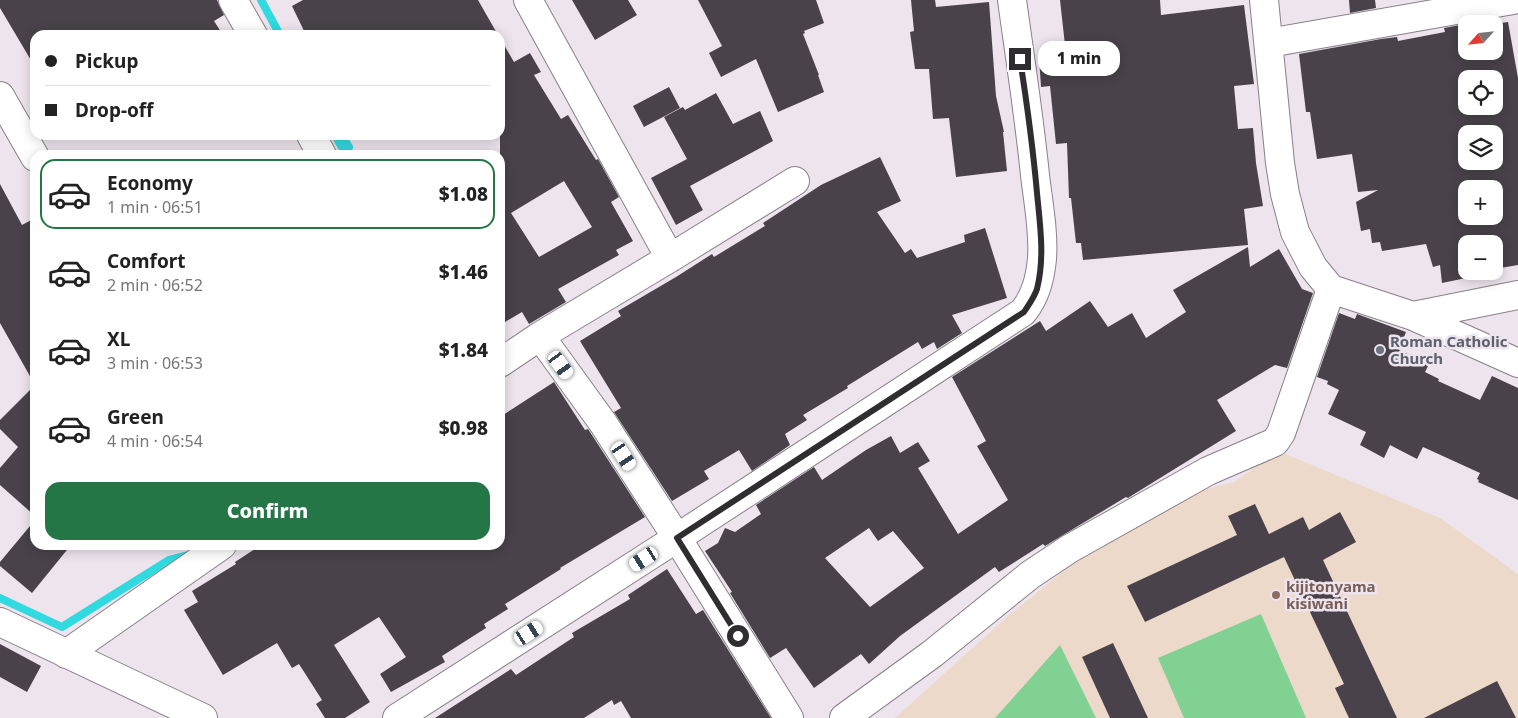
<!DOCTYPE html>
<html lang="en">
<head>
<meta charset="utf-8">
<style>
	:root { --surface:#fff; --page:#f2f2f2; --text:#222; --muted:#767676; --line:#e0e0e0; --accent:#257647 }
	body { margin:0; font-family:"Noto Sans",sans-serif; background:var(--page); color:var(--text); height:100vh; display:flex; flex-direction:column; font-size:19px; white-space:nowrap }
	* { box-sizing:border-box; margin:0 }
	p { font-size:16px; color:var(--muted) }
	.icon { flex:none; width:28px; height:28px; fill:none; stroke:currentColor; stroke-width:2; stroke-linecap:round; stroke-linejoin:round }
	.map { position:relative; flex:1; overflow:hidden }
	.panel { position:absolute; left:30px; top:150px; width:475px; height:400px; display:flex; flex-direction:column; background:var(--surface); border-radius:15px; box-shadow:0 2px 12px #0003 }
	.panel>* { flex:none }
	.guide { position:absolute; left:30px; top:30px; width:475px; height:110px; border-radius:15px; box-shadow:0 2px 12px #0003; display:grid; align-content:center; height:110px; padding:0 15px; background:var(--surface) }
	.needle { width:32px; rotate:243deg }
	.buttons { position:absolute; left:1458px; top:15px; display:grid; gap:10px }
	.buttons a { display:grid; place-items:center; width:45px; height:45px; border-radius:10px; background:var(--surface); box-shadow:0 2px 12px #0003; font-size:25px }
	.end { position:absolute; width:22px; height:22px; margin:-11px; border:6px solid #302d31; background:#fff; box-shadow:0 0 0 2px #fff }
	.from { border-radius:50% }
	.bubble { position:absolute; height:35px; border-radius:15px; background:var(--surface); box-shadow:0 2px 12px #0003; font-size:16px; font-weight:800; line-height:35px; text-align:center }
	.car { position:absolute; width:15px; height:30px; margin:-15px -8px; border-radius:6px; box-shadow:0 0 4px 1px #0007; background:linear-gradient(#fff 24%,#345 0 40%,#fff 0 76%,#345 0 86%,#fff 0) }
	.guide b { display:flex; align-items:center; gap:18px; height:48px; font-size:19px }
	.guide b+b { border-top:1px solid var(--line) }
	.guide i { width:12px; height:12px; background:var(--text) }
	ul { padding:9px 0 0; list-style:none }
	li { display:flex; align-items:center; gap:15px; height:70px; margin:0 10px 8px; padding:0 5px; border:2px solid transparent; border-radius:15px }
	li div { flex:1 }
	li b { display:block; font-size:19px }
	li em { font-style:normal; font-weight:800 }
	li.on { border-color:var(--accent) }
	li>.icon { width:45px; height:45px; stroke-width:1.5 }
	.button { display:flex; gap:10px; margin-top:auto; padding:10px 15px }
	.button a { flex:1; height:58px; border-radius:15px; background:var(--accent); color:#fff; font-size:20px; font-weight:800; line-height:58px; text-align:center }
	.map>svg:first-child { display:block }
	.education { fill:#edd9ca }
	.green { fill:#81d192 }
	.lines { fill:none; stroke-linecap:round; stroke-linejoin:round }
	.stream { stroke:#30dadf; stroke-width:8 }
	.building { fill:#49424a; fill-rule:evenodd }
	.minor-casing { stroke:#888089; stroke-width:30 }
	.minor { stroke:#fff; stroke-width:28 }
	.route { stroke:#302d31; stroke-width:6 }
	.worship-dot { fill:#6b7280; stroke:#ede4ee; stroke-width:2 }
	.education-dot { fill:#8d6e63; stroke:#ede4ee; stroke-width:2 }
	.labels { text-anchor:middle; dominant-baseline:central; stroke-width:5; stroke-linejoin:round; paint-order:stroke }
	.worship-label { font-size:15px; font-weight:bold; fill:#5b616d; stroke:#ede4ee; text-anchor:start }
	.education-label { font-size:15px; font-weight:bold; fill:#785e54; stroke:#ede4ee; text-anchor:start }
</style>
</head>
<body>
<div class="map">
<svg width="1518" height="718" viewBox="0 0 1518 718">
	<rect width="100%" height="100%" fill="#ede4ee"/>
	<path class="education" d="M1278 451 1440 518 1518 574V718H895L1008 616 1146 505 1234 482Z"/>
	<path class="green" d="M1261 614 1306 718H1184L1158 658Z
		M1060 645 1096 718H995Z"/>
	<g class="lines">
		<path class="stream" d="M261 0 280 35
			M335 135 346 155
			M341 135 349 147
			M0 598 62 627 169 560 189 555"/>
	</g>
	<path class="building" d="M0 0H217L224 15 214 21 223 35H35V67L0 8Z
		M303 0H478L498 35H306L292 6Z
		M572 0H628L637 15 595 40Z
		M698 0H816L824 23 804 31 805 33 803 34 819 75H818L824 92 778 112 756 59 721 77 709 53 722 46Z
		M911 0H935L936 7 989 2 996 96 1004 132H1003L1007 171 956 177 949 118 933 119 929 69H915L910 32 914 31Z
		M1060 0H1160L1161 15 1244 5 1254 84 1234 86 1238 129 1253 128 1256 163 1263 206 1244 209 1248 245 1083 260 1081 243H1076L1071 198H1069L1067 143 1056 144 1050 86 1041 87 1039 57 1066 54Z
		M1349 0H1375L1376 8 1350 13Z
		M1508 22 1518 78V265L1494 269V244H1466V271H1480L1471 273V277L1442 283 1440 265 1433 267 1426 244 1382 251 1380 242 1372 243 1370 229 1361 231 1356 202 1378 190 1358 192 1352 154 1317 159 1310 112H1306L1299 54 1381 39 1397 37 1398 41 1445 32 1444 28 1466 24V51H1494V24ZM1466 79H1494V106H1466ZM1466 134H1494V161H1466ZM1466 189H1494V216H1466Z
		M500 38 514 62 530 53 541 72 534 75 561 119 568 115 596 160 598 159 619 197 611 202 633 241 616 250 619 255 558 289 566 302 529 324 522 312 500 325ZM564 181 592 227 539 257 511 213Z
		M669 87 680 108 644 127 633 106Z
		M716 93 733 124 760 111 773 141 690 186 703 210 676 225 651 178 687 159 664 117 683 107 685 110Z
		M880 157 901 201 877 212 905 253 911 249 917 258 965 242 964 235 985 228 1007 298 952 315 962 333 937 349 934 342 922 349 918 342 847 386 848 388 803 415 807 420 785 434 790 445 752 471 739 450 704 471 709 479 672 501 614 412 621 408 580 341 621 316 618 311 676 277 712 254 714 257 765 226 763 223 821 185Z
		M0 184 22 225 35 218V516L0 485V468L18 447 0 429V420L35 385 0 323Z
		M1248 247 1250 267 1279 249 1302 289 1313 293 1287 368 1275 365 1217 400 1236 431 1131 496 1128 498 1126 497 1045 546 1043 544 999 572 995 567 900 636 869 664 861 654 814 688 786 648 770 658 730 593 732 592 705 551 718 543 725 528 735 532 761 514 756 505 814 467 822 480 866 450 891 436 900 453 918 442 930 461 918 468 958 534 1008 500 977 446 986 441 952 377 1040 321 1046 331 1090 301 1108 327 1132 313 1146 338 1186 312 1173 290ZM869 528 878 541 893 531 924 568 870 607 825 558Z
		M1339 313 1355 319 1357 314 1406 332 1399 350 1429 364 1425 372 1439 379 1438 381 1480 400 1492 376 1518 388V500L1478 482 1479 480 1477 479 1480 473 1423 447 1417 459 1390 445 1384 458 1360 445 1366 432 1328 414 1339 390 1327 384 1328 381 1317 377Z
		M554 382 585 430 588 429 590 432 645 517 560 568 561 569 505 604 508 609 484 624 486 628 442 656 445 662 391 692 380 674 406 657 379 617 334 645 370 702 345 718H325L316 704 322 700 299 664 292 668 277 643 223 675 184 610 198 602 192 591 236 564 235 562 261 545H500V417Z
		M1255 504 1269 534 1303 517 1309 530 1340 512 1356 542 1323 560 1397 718H1349L1335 688 1344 684 1284 557 1145 622 1127 586 1237 535 1228 516Z
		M35 520V545H71L32 593 0 566V562Z
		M667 569 696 614 703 610 771 718H631L621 701 614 705 612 700 584 718H435L511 669 516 675 574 637 572 633 630 599 628 595Z
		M1113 643 1148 718H1110L1082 657Z
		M0 644 41 666 27 692 0 677Z
		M1497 681 1516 718H1424Z"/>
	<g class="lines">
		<defs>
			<path id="minor" d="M233 0 253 35
				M528 0 670 258
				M1264 0 1280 163 1285 194 1295 232 1313 267 1331 289 1413 316 1518 363
				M1269 43 1513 0
				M0 96 35 157
				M311 135 322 155
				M1413 316 1518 295
				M540 336 603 423 677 538 789 718
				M500 363 540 336 670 258 795 181
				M0 622 203 718
				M66 654 222 545
				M397 718 677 538 1023 312C1036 296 1040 278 1042 259 1044 231 1038 202 1035 175 1029 116 1020 58 1012 0
				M844 718 932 654 1030 575 1069 549 1208 471 1275 442 1281 433 1331 289"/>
		</defs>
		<use href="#minor" class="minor-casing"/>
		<use href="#minor" class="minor"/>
	</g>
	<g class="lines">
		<path class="route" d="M738 636 677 538 1024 312C1029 304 1034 298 1037 289 1045 257 1040 225 1037 193 1033 148 1027 104 1020 59"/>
	</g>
	<circle class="worship-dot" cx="1380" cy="350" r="5"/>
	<circle class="education-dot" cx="1276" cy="595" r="5"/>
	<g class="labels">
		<g class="worship-label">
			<text x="1390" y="341">Roman Catholic<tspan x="1390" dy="17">Church</tspan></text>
		</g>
		<g class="education-label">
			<text x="1286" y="586">kijitonyama<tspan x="1286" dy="17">kisiwani</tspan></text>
		</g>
	</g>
</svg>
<div class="buttons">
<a><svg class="needle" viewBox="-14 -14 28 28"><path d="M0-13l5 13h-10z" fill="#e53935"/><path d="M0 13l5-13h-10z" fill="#767676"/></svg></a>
<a><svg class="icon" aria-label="locate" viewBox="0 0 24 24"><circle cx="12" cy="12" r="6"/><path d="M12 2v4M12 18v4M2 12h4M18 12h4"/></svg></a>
<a><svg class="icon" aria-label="layers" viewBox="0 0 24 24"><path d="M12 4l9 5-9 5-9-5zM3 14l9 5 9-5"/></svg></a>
<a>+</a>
<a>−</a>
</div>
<i class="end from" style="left:738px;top:636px"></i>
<i class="end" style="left:1020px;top:59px"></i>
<div class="bubble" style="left:1038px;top:41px;width:82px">1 min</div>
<i class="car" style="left:561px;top:365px;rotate:144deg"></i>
<i class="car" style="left:624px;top:456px;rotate:147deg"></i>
<i class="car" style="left:644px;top:559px;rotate:237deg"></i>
<i class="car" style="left:529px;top:633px;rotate:58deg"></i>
<div class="guide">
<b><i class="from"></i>Pickup</b>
<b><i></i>Drop-off</b>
</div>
<section class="panel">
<ul>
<li class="on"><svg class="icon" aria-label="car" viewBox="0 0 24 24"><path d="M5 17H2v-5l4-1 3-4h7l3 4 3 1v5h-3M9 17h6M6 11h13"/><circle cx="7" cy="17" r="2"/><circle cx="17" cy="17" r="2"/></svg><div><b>Economy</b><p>1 min · 06:51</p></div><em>$1.08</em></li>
<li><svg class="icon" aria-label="car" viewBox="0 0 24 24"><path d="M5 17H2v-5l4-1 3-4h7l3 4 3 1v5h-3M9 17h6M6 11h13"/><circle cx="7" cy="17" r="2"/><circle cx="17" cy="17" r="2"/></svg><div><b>Comfort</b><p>2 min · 06:52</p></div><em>$1.46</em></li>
<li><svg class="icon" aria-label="car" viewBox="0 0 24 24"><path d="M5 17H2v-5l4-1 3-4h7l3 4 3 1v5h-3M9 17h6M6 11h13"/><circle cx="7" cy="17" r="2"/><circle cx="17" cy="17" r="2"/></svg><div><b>XL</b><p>3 min · 06:53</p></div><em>$1.84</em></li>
<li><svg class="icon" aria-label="car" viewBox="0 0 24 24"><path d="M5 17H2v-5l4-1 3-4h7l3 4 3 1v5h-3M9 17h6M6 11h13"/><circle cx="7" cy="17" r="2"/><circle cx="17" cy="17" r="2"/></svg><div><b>Green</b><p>4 min · 06:54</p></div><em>$0.98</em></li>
</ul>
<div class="button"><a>Confirm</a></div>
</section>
</div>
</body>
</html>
